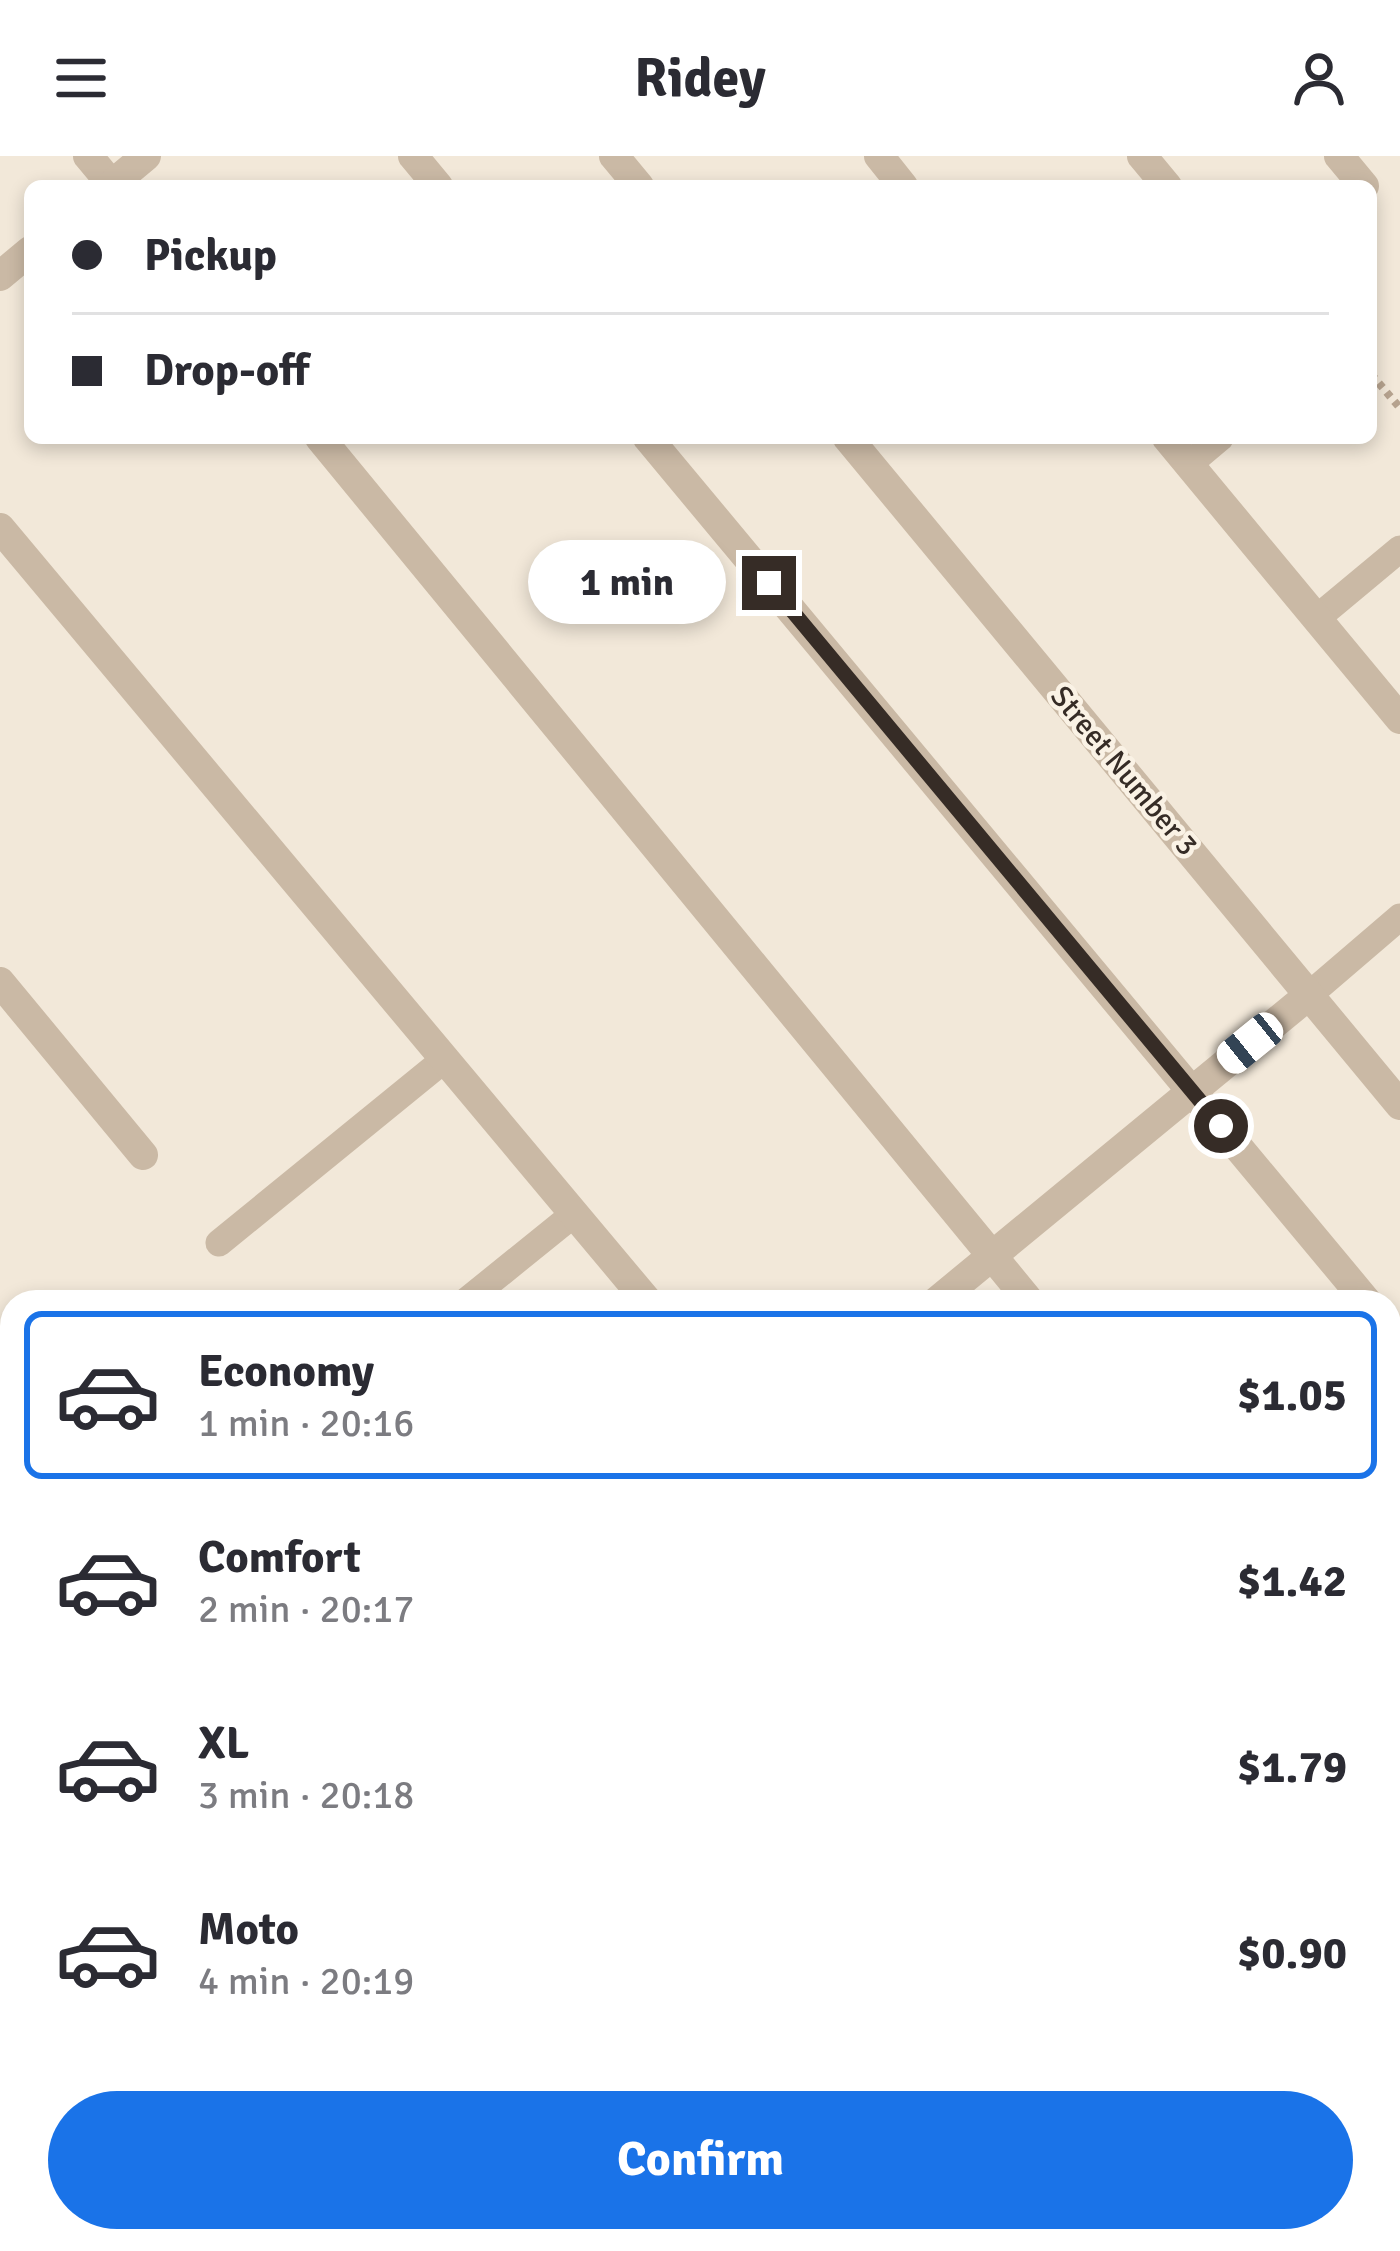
<!DOCTYPE html>
<html lang="en">
<head>
<meta charset="utf-8">
<style>
	:root { --surface:#fff; --page:#f7f7f7; --text:#2b2b33; --muted:#7c7c81; --line:#e1e1e2; --accent:#1a73e8 }
	body { margin:0; font-family:Signika,sans-serif; background:var(--page); color:var(--text); height:100vh; display:flex; flex-direction:column; font-size:45px; white-space:nowrap }
	* { box-sizing:border-box; margin:0 }
	p { font-size:39px; color:var(--muted) }
	.icon { flex:none; width:66px; height:66px; fill:none; stroke:currentColor; stroke-width:2; stroke-linecap:round; stroke-linejoin:round }
	.map { position:relative; flex:1; overflow:hidden }
	.panel { position:absolute; left:0px; top:1134px; width:1401px; height:963px; display:flex; flex-direction:column; background:var(--surface); border-radius:36px 36px 0 0; box-shadow:0 6px 18px #0003 }
	.panel>* { flex:none }
	.top-card { position:absolute; left:24px; top:24px; width:1353px; height:264px; border-radius:18px; box-shadow:0 6px 18px #0003; display:grid; align-content:center; height:264px; padding:0 48px; background:var(--surface) }
	.end { position:absolute; width:54px; height:54px; margin:-27px; border:15px solid #362c26; background:#fff; box-shadow:0 0 0 6px #fff }
	.from { border-radius:50% }
	.bubble { position:absolute; height:84px; border-radius:42px; background:var(--surface); box-shadow:0 6px 18px #0003; font-size:39px; font-weight:800; line-height:84px; text-align:center }
	.car { position:absolute; width:36px; height:72px; margin:-36px -18px; border-radius:15px; box-shadow:0 0 9px 3px #0007; background:linear-gradient(#fff 24%,#345 0 40%,#fff 0 76%,#345 0 86%,#fff 0) }
	.top-card b { display:flex; align-items:center; gap:42px; height:114px; font-size:45px }
	.top-card b+b { border-top:3px solid var(--line) }
	.top-card i { width:30px; height:30px; background:var(--text) }
	ul { padding:21px 0 0; list-style:none }
	li { display:flex; align-items:center; gap:36px; height:168px; margin:0 24px 18px; padding:0 24px; border:6px solid transparent; border-radius:18px }
	li div { flex:1 }
	li b { display:block; font-size:45px }
	li em { font-style:normal; font-weight:800 }
	li.current { border-color:var(--accent) }
	li>.icon { width:108px; height:108px; stroke-width:1.5 }
	.cta { display:flex; gap:24px; margin-top:auto; padding:24px 48px }
	.cta a { flex:1; height:138px; border-radius:72px; background:var(--accent); color:#fff; font-size:48px; font-weight:800; line-height:138px; text-align:center }
	header { display:flex; justify-content:space-between; align-items:center; height:156px; padding:0 48px; background:var(--surface); font-size:54px; font-weight:800 }
	.map>svg:first-child { display:block }
	.cemetery { fill:url(#cemetery-stones) }
	.lines { fill:none; stroke-linecap:round; stroke-linejoin:round }
	.path { stroke:#b6a38f; stroke-width:8; stroke-dasharray:6 6; stroke-linecap:butt }
	.pedestrian { stroke:#cab9a5; stroke-width:27 }
	.minor { stroke:#cab9a5; stroke-width:30 }
	.tertiary { stroke:#cab9a5; stroke-width:30 }
	.secondary { stroke:#9e8776; stroke-width:30 }
	.route { stroke:#362c26; stroke-width:15 }
	.labels { text-anchor:middle; dominant-baseline:central; stroke-width:9; stroke-linejoin:round; paint-order:stroke }
	.street-label { font-size:30px; fill:#362c26; stroke:#faf2e5 }
</style>
</head>
<body>
<header><svg class="icon" aria-label="menu" viewBox="0 0 24 24"><path d="M4 6h16M4 12h16M4 18h16"/></svg>Ridey<svg class="icon" aria-label="person" viewBox="0 0 24 24"><circle cx="12" cy="8" r="4"/><path d="M4 21q1-7 8-7t8 7"/></svg></header>
<div class="map">
<svg width="1400" height="2095" viewBox="0 0 1400 2095">
	<defs>
		<pattern id="cemetery-stones" width="16" height="16" patternUnits="userSpaceOnUse" patternTransform="scale(3)"><rect width="16" height="16" fill="#b1c199"/><path d="M2 7V4a2 2 0 0 1 4 0v3zM10 15v-3a2 2 0 0 1 4 0v3z" fill="#919d7d"/></pattern>
	</defs>
	<rect width="100%" height="100%" fill="#f2e8d9"/>
	<path class="cemetery" d="M1389 1994 1400 2007V2095H573L565 2085H1389Z"/>
	<g class="lines">
		<path class="path" d="M1371 218 1400 252"/>
		<path class="pedestrian" d="M1188 309 1220 282
			M1317 462 1400 393
			M1309 839 1400 761
			M219 1087 445 903
			M465 1146 574 1058"/>
		<path class="minor" d="M88 0 113 30
			M413 0 438 30
			M614 0 639 30
			M879 0 903 30
			M1142 0 1167 30
			M1339 0 1364 30
			M320 282 1030 1146
			M648 282 1367 1146
			M848 282 1400 949
			M1167 282 1400 563
			M0 372 648 1146
			M0 826 143 999
			M936 1146 1309 839
			M1389 1173 1400 1186
			M1389 1583 1400 1596
			M0 1783 12 1773
			M1389 1949 1400 1962
			M0 2048 12 2038
			M255 2095 267 2085"/>
		<path class="tertiary" d="M110 30 146 0
			M0 120 30 95
			M1389 1838 1400 1829"/>
		<path class="secondary" d="M0 1437 12 1451
			M536 2085 544 2095"/>
	</g>
	<g class="lines">
		<path class="route" d="M769 427 1221 970"/>
	</g>
	<g class="labels">
		<g class="street-label">
			<text transform="translate(1124 615) rotate(50)">Street Number 3</text>
		</g>
	</g>
</svg>
<i class="end from" style="left:1221px;top:970px"></i>
<i class="end" style="left:769px;top:427px"></i>
<div class="bubble" style="left:528px;top:384px;width:198px">1 min</div>
<i class="car" style="left:1250px;top:887px;rotate:231deg"></i>
<div class="top-card">
<b><i class="from"></i>Pickup</b>
<b><i></i>Drop-off</b>
</div>
<section class="panel">
<ul>
<li class="current"><svg class="icon" aria-label="car" viewBox="0 0 24 24"><path d="M5 17H2v-5l4-1 3-4h7l3 4 3 1v5h-3M9 17h6M6 11h13"/><circle cx="7" cy="17" r="2"/><circle cx="17" cy="17" r="2"/></svg><div><b>Economy</b><p>1 min · 20:16</p></div><em>$1.05</em></li>
<li><svg class="icon" aria-label="car" viewBox="0 0 24 24"><path d="M5 17H2v-5l4-1 3-4h7l3 4 3 1v5h-3M9 17h6M6 11h13"/><circle cx="7" cy="17" r="2"/><circle cx="17" cy="17" r="2"/></svg><div><b>Comfort</b><p>2 min · 20:17</p></div><em>$1.42</em></li>
<li><svg class="icon" aria-label="car" viewBox="0 0 24 24"><path d="M5 17H2v-5l4-1 3-4h7l3 4 3 1v5h-3M9 17h6M6 11h13"/><circle cx="7" cy="17" r="2"/><circle cx="17" cy="17" r="2"/></svg><div><b>XL</b><p>3 min · 20:18</p></div><em>$1.79</em></li>
<li><svg class="icon" aria-label="car" viewBox="0 0 24 24"><path d="M5 17H2v-5l4-1 3-4h7l3 4 3 1v5h-3M9 17h6M6 11h13"/><circle cx="7" cy="17" r="2"/><circle cx="17" cy="17" r="2"/></svg><div><b>Moto</b><p>4 min · 20:19</p></div><em>$0.90</em></li>
</ul>
<div class="cta"><a>Confirm</a></div>
</section>
</div>
</body>
</html>
